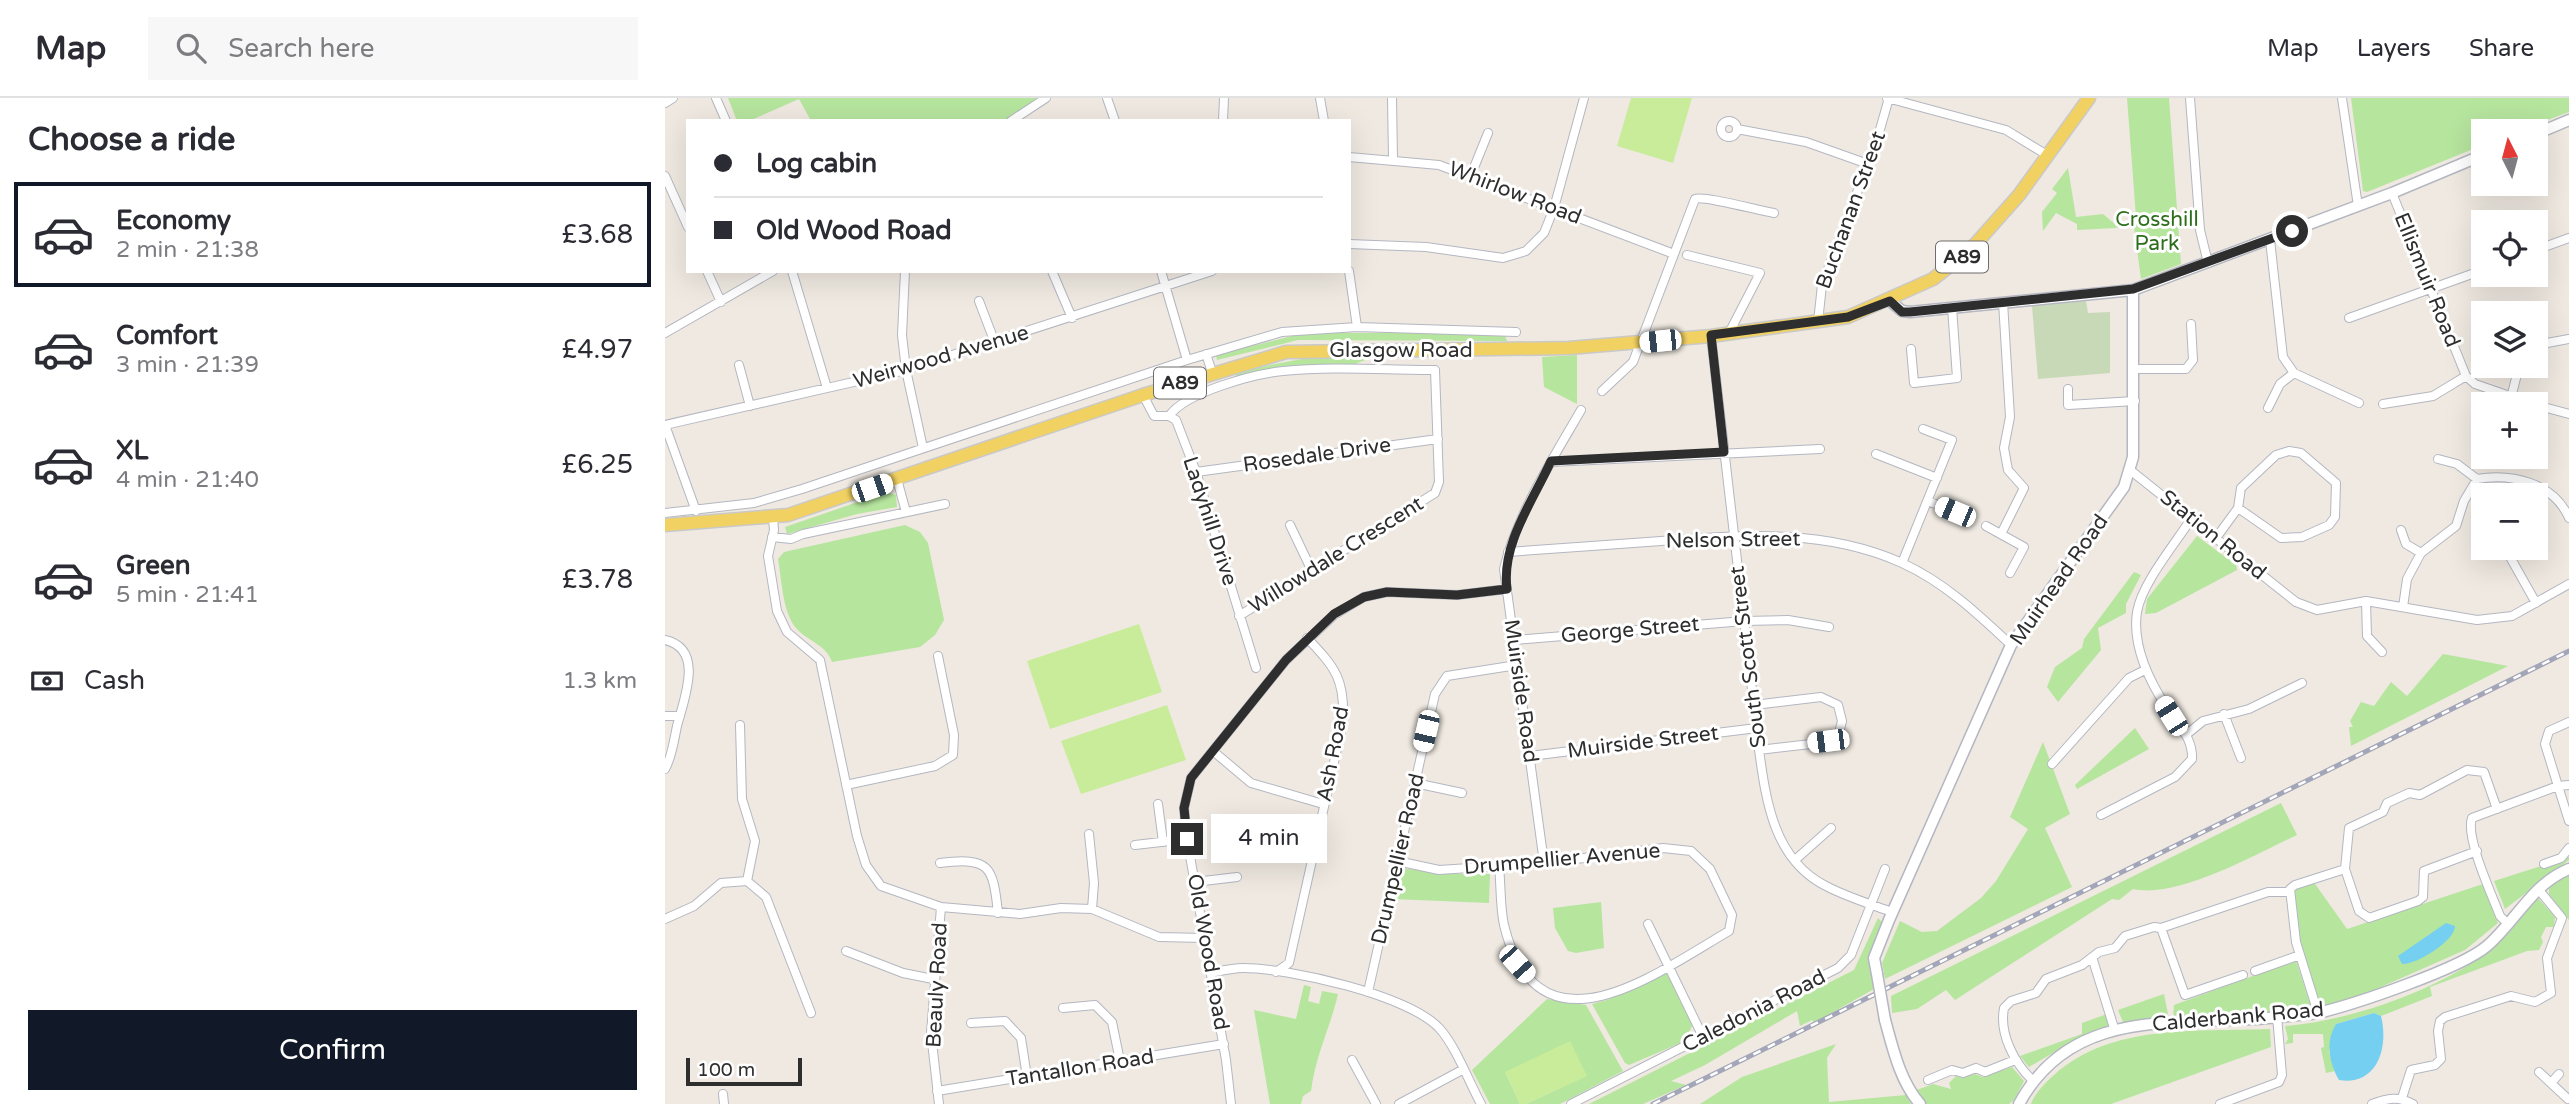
<!DOCTYPE html>
<html lang="en">
<head>
<meta charset="utf-8">
<style>
	:root { --surface:#fff; --page:#f7f7f7; --text:#2b2b33; --muted:#7c7c81; --line:#e1e1e2; --accent:#111827 }
	body { margin:0; font-family:"Varela Round",sans-serif; background:var(--page); color:var(--text); height:100vh; display:flex; flex-direction:column; font-size:26px; white-space:nowrap }
	* { box-sizing:border-box; margin:0 }
	p { font-size:23px; color:var(--muted) }
	.icon { flex:none; width:38px; height:38px; fill:none; stroke:currentColor; stroke-width:2; stroke-linecap:round; stroke-linejoin:round }
	.map { position:relative; flex:1; overflow:hidden }
	.panel { display:flex; flex-direction:column; background:var(--surface); width:665px }
	.panel>* { flex:none }
	.banner { position:absolute; left:21px; top:21px; width:665px; height:154px; border-radius:0px; box-shadow:0 7px 28px #0002; display:grid; align-content:center; height:154px; padding:0 28px; background:var(--surface) }
	.needle { width:46px; rotate:354deg }
	.tools { position:absolute; left:1806px; top:21px; display:grid; gap:14px }
	.tools a { display:grid; place-items:center; width:77px; height:77px; border-radius:0px; background:var(--surface); box-shadow:0 7px 28px #0002; font-size:35px }
	.scale { position:absolute; left:21px; bottom:18px; width:116px; box-sizing:border-box; padding-left:7px; border:4px solid #2e2e2e; border-top:0; font-size:19px; line-height:24px; white-space:nowrap; color:#2e2e2e; -webkit-text-stroke:5px #fff; paint-order:stroke }
	.end { position:absolute; width:32px; height:32px; margin:-16px; border:9px solid #2e2e2e; background:#fff; box-shadow:0 0 0 4px #fff }
	.from { border-radius:50% }
	.bubble { position:absolute; height:49px; border-radius:0px; background:var(--surface); box-shadow:0 7px 28px #0002; font-size:23px; font-weight:600; line-height:49px; text-align:center }
	.car { position:absolute; width:21px; height:42px; margin:-21px -10px; border-radius:9px; box-shadow:0 0 5px 2px #0007; background:linear-gradient(#fff 24%,#345 0 40%,#fff 0 76%,#345 0 86%,#fff 0) }
	.banner b { display:flex; align-items:center; gap:24px; height:66px; font-size:26px }
	.banner b+b { border-top:2px solid var(--line) }
	.banner i { width:18px; height:18px; background:var(--text) }
	ul { padding:0; list-style:none }
	li { display:flex; align-items:center; gap:21px; height:105px; margin:0 14px 10px; padding:0 14px; border:4px solid transparent; border-radius:0px }
	li div { flex:1 }
	li b { display:block; font-size:26px }
	li em { font-style:normal; font-weight:600 }
	li.selected { border-color:var(--accent) }
	li>.icon { width:63px; height:63px; stroke-width:1.5 }
	h2 { padding:0 28px; font-size:32px; line-height:84px }
	.pay { display:flex; align-items:center; gap:18px; height:77px; padding:0 28px; font-size:26px }
	.pay p { margin-inline-start:auto }
	.cta { display:flex; gap:14px; margin-top:auto; padding:14px 28px }
	.cta a { flex:1; height:80px; border-radius:0px; background:var(--accent); color:#fff; font-size:28px; font-weight:600; line-height:80px; text-align:center }
	header { display:flex; align-items:center; gap:42px; box-sizing:border-box; height:98px; padding:0 35px; background:var(--surface); border-bottom:2px solid var(--line) }
	header strong { font-size:33px }
	nav { display:flex; gap:38px; margin-inline-start:auto; font-size:24px }
	.search { width:490px; height:63px; background:var(--page); display:flex; align-items:center; gap:18px; box-sizing:border-box; padding:0 24px; border-radius:0px; color:var(--muted); font-size:26px }
	main { display:flex; flex:1; min-height:0 }
	.map>svg:first-child { display:block }
	.green { fill:#b6e59e }
	.cemetery { fill:#c8d9b8 }
	.pitch { fill:#c9ec9a }
	.water { fill:#75cff0 }
	.lines { fill:none; stroke-linecap:round; stroke-linejoin:round }
	.street-casing { stroke:#b4b7c1; stroke-width:10 }
	.secondary-casing { stroke:#b4b7c1; stroke-width:13 }
	.primary-casing { stroke:#c9c9c9; stroke-width:15 }
	.street { stroke:#fff; stroke-width:8 }
	.secondary { stroke:#fff; stroke-width:10 }
	.primary { stroke:#f2d163; stroke-width:12 }
	.rail-casing { stroke:#a3a6b8; stroke-width:5 }
	.rail { stroke:#fff; stroke-width:2.5; stroke-dasharray:8; stroke-linecap:butt }
	.secondary-bridge-casing { stroke:#b4b7c1; stroke-width:13; stroke-linecap:butt }
	.secondary-bridge { stroke:#fff; stroke-width:10 }
	.route { stroke:#2e2e2e; stroke-width:9 }
	.labels { text-anchor:middle; dominant-baseline:central; stroke-width:6; stroke-linejoin:round; paint-order:stroke }
	.shield { fill:#fff; stroke:#6d6d6d; stroke-width:2 }
	.shield-label { font-size:19px; font-weight:bold; fill:#2e2e2e }
	.street-label { font-size:21px; fill:#2e2e2e; stroke:#fff }
	.park-label { font-size:21px; fill:#2c6e1b; stroke:#fff }
</style>
</head>
<body>
<header>
<strong>Map</strong>
<div class="search"><svg class="icon" aria-label="search" viewBox="0 0 24 24"><circle cx="10" cy="10" r="6"/><path d="M15 15l6 6"/></svg>Search here</div>
<nav><a>Map</a><a>Layers</a><a>Share</a></nav>
</header>
<main>
<section class="panel">
<h2>Choose a ride</h2>
<ul>
<li class="selected"><svg class="icon" aria-label="car" viewBox="0 0 24 24"><path d="M5 17H2v-5l4-1 3-4h7l3 4 3 1v5h-3M9 17h6M6 11h13"/><circle cx="7" cy="17" r="2"/><circle cx="17" cy="17" r="2"/></svg><div><b>Economy</b><p>2 min · 21:38</p></div><em>£3.68</em></li>
<li><svg class="icon" aria-label="car" viewBox="0 0 24 24"><path d="M5 17H2v-5l4-1 3-4h7l3 4 3 1v5h-3M9 17h6M6 11h13"/><circle cx="7" cy="17" r="2"/><circle cx="17" cy="17" r="2"/></svg><div><b>Comfort</b><p>3 min · 21:39</p></div><em>£4.97</em></li>
<li><svg class="icon" aria-label="car" viewBox="0 0 24 24"><path d="M5 17H2v-5l4-1 3-4h7l3 4 3 1v5h-3M9 17h6M6 11h13"/><circle cx="7" cy="17" r="2"/><circle cx="17" cy="17" r="2"/></svg><div><b>XL</b><p>4 min · 21:40</p></div><em>£6.25</em></li>
<li><svg class="icon" aria-label="car" viewBox="0 0 24 24"><path d="M5 17H2v-5l4-1 3-4h7l3 4 3 1v5h-3M9 17h6M6 11h13"/><circle cx="7" cy="17" r="2"/><circle cx="17" cy="17" r="2"/></svg><div><b>Green</b><p>5 min · 21:41</p></div><em>£3.78</em></li>
</ul>
<div class="pay"><svg class="icon" aria-label="cash" viewBox="0 0 24 24"><path d="M3 7h18v10H3z"/><circle cx="12" cy="12" r="2"/></svg>Cash<p>1.3 km</p></div>
<div class="cta"><a>Confirm</a></div>
</section>
<div class="map">
<svg width="1904" height="1006" viewBox="0 0 1904 1006">
	<rect width="100%" height="100%" fill="#efe9e1"/>
	<path class="green" d="M63 0H373L342 23H146L134 1 84 23H72Z
		M1462 0H1504L1516 166 1476 181 1469 129 1412 132V126L1391 115 1378 133 1377 114 1392 95 1387 91 1403 70 1411 119 1438 116 1451 127 1466 126 1471 119Z
		M1686 0H1904V14L1853 33H1818V47L1702 94 1698 93Z
		M639 235H839L842 243 633 242 552 262 551 257Z
		M658 257 710 258 688 267 617 268 572 280 569 274Z
		M912 257V306L879 289 877 259Z
		M222 394 231 397 232 409 192 416 122 436 120 429Z
		M240 427 255 434 263 445 279 522 270 537 255 549 167 564C161 546 142 543 131 530 117 513 117 482 113 461L119 454Z
		M1532 438 1571 467 1572 472 1491 515 1480 516 1482 501Z
		M1469 474 1476 477 1461 506V515L1433 530 1436 552 1393 604 1382 589 1390 569 1417 550 1419 541Z
		M1778 556 1843 568 1686 648 1684 629H1688L1685 623 1696 604 1709 608 1726 584 1742 598Z
		M1470 630 1484 651 1412 691 1410 687Z
		M1378 644 1405 716 1380 730 1407 789 1220 881 1217 865 1235 823 1257 834 1272 833 1316 800 1331 783 1363 731 1345 719Z
		M1616 705 1632 737C1591 756 1513 801 1468 791L1454 802 1447 801 1290 902 1281 892 1252 911 1227 915 1226 898Z
		M1904 759V762L1840 811 1829 783Z
		M734 770 792 776H825L824 805 727 801Z
		M1904 776V822L1884 796V790Z
		M1648 783 1682 831 1818 786 1833 825 1800 852 1700 896 1655 910C1644 879 1617 819 1631 788Z
		M1872 799 1890 819 1889 829H1881L1876 839 1878 844 1874 852 1862 853 1765 889 1767 898 1716 918 1709 915 1671 926 1664 954 1670 973 1661 975 1656 950 1659 949 1658 936H1628V945L1620 946 1623 941 1620 928C1690 923 1804 883 1849 829L1848 824Z
		M936 804 939 850 911 855 903 853 890 830 888 810Z
		M1213 820 1219 826 1207 856 1209 891 1149 925 1147 922 1135 928 1132 913 1040 967 1006 983 1021 987 978 1006H924L1189 872Z
		M1631 862 1645 906 1643 912 1508 921 1509 907Z
		M1001 872 1028 926 1020 943 964 967 960 965 927 906 945 901Z
		M639 887 646 889 643 903 654 906 657 893 673 896C665 931 651 955 646 993L638 998 636 1006H605L589 912 631 921Z
		M1499 896 1504 921 1458 924 1453 912Z
		M882 901 921 907 958 973 895 1006H861L921 978 840 974 855 1006H825L807 972Z
		M1442 916 1443 928 1422 935 1364 969 1355 958 1417 936V925Z
		M1605 931 1606 949 1446 1006H1366C1369 996 1381 984 1389 977 1447 925 1531 934 1605 931Z
		M1171 946 1162 960 1164 1004 1241 997 1246 1006H1035L1077 979Z
		M1347 969 1359 983 1349 1002 1344 1006H1261L1249 993 1268 986 1286 991 1284 985 1291 978 1297 980 1310 976 1318 979Z"/>
	<path class="cemetery" d="M1421 203 1423 215 1445 214V275L1373 281 1367 208Z"/>
	<path class="pitch" d="M966 0H1027L1008 65 952 48Z
		M474 526 497 594 385 631 362 563Z
		M502 607 521 662 416 696 396 643Z
		M905 943 922 978 861 1006H855L840 974Z"/>
	<path class="water" d="M1781 825 1790 828C1790 843 1751 867 1737 866L1733 858Z
		M1709 915 1716 918C1724 950 1712 988 1674 982 1664 964 1660 944 1671 926Z"/>
	<g class="lines">
		<defs>
			<path id="street" d="M51 0 61 23
				M442 0 450 23
				M655 0 659 23
				M727 0 728 61
				M1222 0 1341 32 1382 57
				M1525 0 1535 132 1543 165
				M1677 0 1693 108
				M0 5 8 0
				M1056 31a8 8 0 1 1 16 0a8 8 0 1 1-16 0Z
				M346 23 381 0
				M558 23 559 0
				M1072 31 1141 44 1203 66
				M684 59 774 67 1009 156
				M806 77 823 35
				M0 78 23 129
				M1727 95 1801 278 1810 286 1868 306
				M1605 142 1618 259 1629 275 1694 305
				M684 146 761 149 838 160 861 153 879 135 889 110 919 0
				M1871 152 1904 140
				M1022 157 1095 175 1064 235
				M42 173 56 204
				M127 173 162 290
				M240 173 237 237 241 272 258 350
				M387 173 407 220
				M496 173 522 262
				M684 173 692 229
				M314 203 330 245
				M1684 220 1818 172
				M1153 224 1157 187 1212 42 1224 0
				M0 235 108 173
				M1046 238 1094 652C1101 703 1109 762 1161 788 1182 799 1205 806 1227 814
				M1246 251 1249 285 1292 280 1287 209
				M1871 252 1882 245 1904 241
				M541 256 547 274
				M74 267 85 308
				M1469 271H1521L1528 262 1526 226
				M1403 291V307L1470 303
				M937 293 968 264 1030 101C1038 97 1095 113 1109 115
				M478 297 489 318H504L511 322 531 374 591 570
				M1846 300 1854 268
				M1718 306 1768 298 1801 278
				M1871 307 1904 316
				M1603 310 1615 286 1629 275
				M504 318C521 294 589 276 618 273 668 268 720 272 770 272L774 384 770 395 574 518
				M0 327 241 272 547 173
				M0 327 31 413
				M1211 356 1272 380
				M1773 361 1792 366 1812 381
				M886 364 1155 351
				M1465 372 1631 504 1652 512 1701 503 1812 522 1847 518 1904 486
				M531 374 773 341
				M232 381 241 414
				M1263 403 1304 420
				M0 415 89 405 137 391 522 262 617 234 692 229 851 234
				M108 420 109 432 103 458 112 513 122 534 155 562 192 738 201 767 216 788 276 809 355 816 396 810 427 811 494 839 539 840
				M625 427 647 473
				M1321 428 1359 449 1345 475
				M1736 432 1741 446 1756 455
				M1336 436 1359 390 1343 372 1339 350 1345 319 1338 204
				M107 439 126 441 138 436 280 406
				M1551 440 1573 410 1576 390 1611 357 1624 353 1636 355 1671 385 1670 419 1664 427 1637 439 1616 440 1573 410
				M1840 450 1871 505
				M843 454C894 450 945 447 996 443 1078 437 1159 430 1237 465 1279 484 1313 516 1346 547
				M1237 465 1287 342 1258 331
				M1701 503 1702 538 1717 554
				M1738 509 1742 481 1756 455 1791 428 1799 403 1812 381C1847 375 1889 385 1904 420
				M0 542C40 551 19 601 12 628 9 642 7 659 0 671
				M849 542 1079 523 1123 522 1164 529
				M1089 607 1156 599 1173 607 1177 623 1174 635 1163 644 1094 652
				M1559 616 1576 660
				M0 618H15
				M1904 624 1884 633 1880 646 1893 688 1904 687
				M75 627 77 701 90 743 82 783
				M1522 636 1538 623 1584 611 1637 585
				M548 653 586 685 658 706
				M865 658 1092 630
				M1387 666 1464 580 1480 572
				M750 685 797 695
				M181 687 270 668 288 657 289 637 273 558
				M493 706 498 744
				M1436 717 1510 679 1527 661C1528 639 1513 628 1502 610 1485 584 1467 547 1472 514 1477 485 1510 446 1526 421
				M424 736 429 785 427 811
				M470 747 522 741
				M1130 762 1166 730
				M732 763 774 772 879 765 998 750 1026 753 1045 771 1067 817 1064 833C990 876 873 965 839 827 835 809 836 787 834 769
				M275 765C325 759 328 768 333 815
				M879 765 839 471C851 418 889 359 916 312
				M1879 766 1896 760 1904 750
				M1680 771 1694 813 1704 820 1753 803 1758 799 1759 773 1812 753
				M530 784 572 779
				M0 821 29 808 56 785 82 783 101 799 146 915
				M1842 825 1835 818C1827 797 1800 739 1807 720L1893 688 1904 723
				M983 826 1038 939
				M1496 830 1520 897 1578 877
				M181 853 238 875 268 881
				M1427 859 1449 930
				M1590 873 1635 857
				M611 874 624 865 678 624C680 582 671 570 642 540
				M546 875C556 873 567 870 578 870 623 870 745 897 775 931 791 949 804 984 816 1006
				M703 894 770 596 782 578 852 567
				M398 910 430 907 447 924 455 963
				M1653 915 1631 844 1625 791 1630 787 1680 771 1684 730 1718 714 1722 705 1744 695 1755 697 1802 672 1819 674 1832 711
				M306 925 340 923 356 940 362 979
				M687 962 711 1006
				M1874 974 1903 1001
				M1263 982 1287 972 1298 975 1311 970 1320 974 1350 962
				M1367 982C1349 964 1334 936 1339 910L1346 903 1371 895 1381 881 1417 867 1434 854 1450 850 1460 838 1489 829 1496 830 1603 794H1625
				M1886 985 1894 976
				M272 993 559 946
				M58 996 59 1006
				M1737 1000 1746 972 1770 967 1776 961 1773 933 1775 923 1780 919 1846 898 1870 904 1886 895 1882 860 1897 820 1874 792
				M274 1006 266 935 276 809
				M566 1006 561 962 522 741 519 710 526 680 621 562 669 517 699 499 722 494 792 497 842 491
				M734 1006 797 972
				M906 1006 1173 870 1186 857 1220 771
				M1555 1006 1614 984 1617 977 1612 918
				M1707 1006C1723 1000 1733 998 1748 1006"/>
			<path id="secondary" d="M1871 36 1904 22
				M1225 203 1237 213 1245 214 1468 192 1727 95 1818 57
				M1212 876 1209 860 1224 822 1346 547 1459 389 1468 359V192
				M1220 922C1228 951 1235 983 1255 1006
				M1354 1006C1404 914 1498 926 1588 921 1610 920 1631 917 1653 915 1690 906 1795 871 1822 848 1851 823 1867 786 1904 771"/>
			<path id="primary" d="M0 427 123 417 478 297 621 254 904 250 1046 238 1183 219 1268 181 1306 151 1354 97 1424 0"/>
		</defs>
		<use href="#street" class="street-casing"/>
		<use href="#secondary" class="secondary-casing"/>
		<use href="#primary" class="primary-casing"/>
		<use href="#street" class="street"/>
		<use href="#secondary" class="secondary"/>
		<use href="#primary" class="primary"/>
		<defs>
			<path id="rail" d="M988 1006 1904 553"/>
		</defs>
		<use href="#rail" class="rail-casing"/>
		<use href="#rail" class="rail"/>
		<defs>
			<path id="secondary-bridge" d="M1212 876 1220 922"/>
		</defs>
		<use href="#secondary-bridge" class="secondary-bridge-casing"/>
		<use href="#secondary-bridge" class="secondary-bridge"/>
	</g>
	<g class="lines">
		<path class="route" d="M522 741 519 710 526 680 621 562 669 516 699 499 722 494 792 497 842 491C836 446 868 403 886 363L1059 354 1046 237 1183 219 1225 203 1237 214H1245L1468 191 1627 133"/>
	</g>
	<g class="labels">
		<g class="shield">
			<rect x="1271" y="143.5" width="52" height="31" rx="5"/>
			<rect x="489" y="269.5" width="52" height="31" rx="5"/>
		</g>
		<g class="shield-label">
			<text x="1297" y="159">A89</text>
			<text x="515" y="285">A89</text>
		</g>
		<g class="street-label">
			<text transform="translate(850 95) rotate(21)">Whirlow Road</text>
			<text transform="translate(1186 112) rotate(-70)">Buchanan Street</text>
			<text transform="translate(1762 182) rotate(68)">Ellismuir Road</text>
			<text x="736" y="252">Glasgow Road</text>
			<text transform="translate(276 259) rotate(-16)">Weirwood Avenue</text>
			<text transform="translate(652 357) rotate(-8)">Rosedale Drive</text>
			<text transform="translate(545 423) rotate(72)">Ladyhill Drive</text>
			<text transform="translate(1548 437) rotate(39)">Station Road</text>
			<text transform="translate(1068 442) rotate(-1)">Nelson Street</text>
			<text transform="translate(671 457) rotate(-32)">Willowdale Crescent</text>
			<text transform="translate(1394 482) rotate(-55)">Muirhead Road</text>
			<text transform="translate(965 532) rotate(-5)">George Street</text>
			<text transform="translate(1083 559) rotate(-97)">South Scott Street</text>
			<text transform="translate(856 593) rotate(82)">Muirside Road</text>
			<text transform="translate(978 644) rotate(-7)">Muirside Street</text>
			<text transform="translate(668 656) rotate(-79)">Ash Road</text>
			<text transform="translate(733 761) rotate(-77)">Drumpellier Road</text>
			<text transform="translate(897 761) rotate(-5)">Drumpellier Avenue</text>
			<text transform="translate(543 854) rotate(80)">Old Wood Road</text>
			<text transform="translate(272 887) rotate(-87)">Beauly Road</text>
			<text transform="translate(1089 913) rotate(-27)">Caledonia Road</text>
			<text transform="translate(1573 919) rotate(-5)">Calderbank Road</text>
			<text transform="translate(415 970) rotate(-9)">Tantallon Road</text>
		</g>
		<g class="park-label">
			<text x="1492" y="121">Crosshill<tspan x="1492" dy="24">Park</tspan></text>
		</g>
	</g>
</svg>
<div class="tools">
<a><svg class="needle" viewBox="-14 -14 28 28"><path d="M0-13l5 13h-10z" fill="#e53935"/><path d="M0 13l5-13h-10z" fill="#7c7c81"/></svg></a>
<a><svg class="icon" aria-label="locate" viewBox="0 0 24 24"><circle cx="12" cy="12" r="6"/><path d="M12 2v4M12 18v4M2 12h4M18 12h4"/></svg></a>
<a><svg class="icon" aria-label="layers" viewBox="0 0 24 24"><path d="M12 4l9 5-9 5-9-5zM3 14l9 5 9-5"/></svg></a>
<a>+</a>
<a>−</a>
</div>
<div class="scale">100 m</div>
<i class="end from" style="left:1627px;top:133px"></i>
<i class="end" style="left:522px;top:741px"></i>
<div class="bubble" style="left:546px;top:716px;width:116px">4 min</div>
<i class="car" style="left:995px;top:243px;rotate:264deg"></i>
<i class="car" style="left:207px;top:390px;rotate:71deg"></i>
<i class="car" style="left:1290px;top:414px;rotate:293deg"></i>
<i class="car" style="left:1506px;top:618px;rotate:328deg"></i>
<i class="car" style="left:761px;top:633px;rotate:193deg"></i>
<i class="car" style="left:1163px;top:643px;rotate:263deg"></i>
<i class="car" style="left:852px;top:866px;rotate:138deg"></i>
<div class="banner">
<b><i class="from"></i>Log cabin</b>
<b><i></i>Old Wood Road</b>
</div>
</div>
</main>
</body>
</html>
